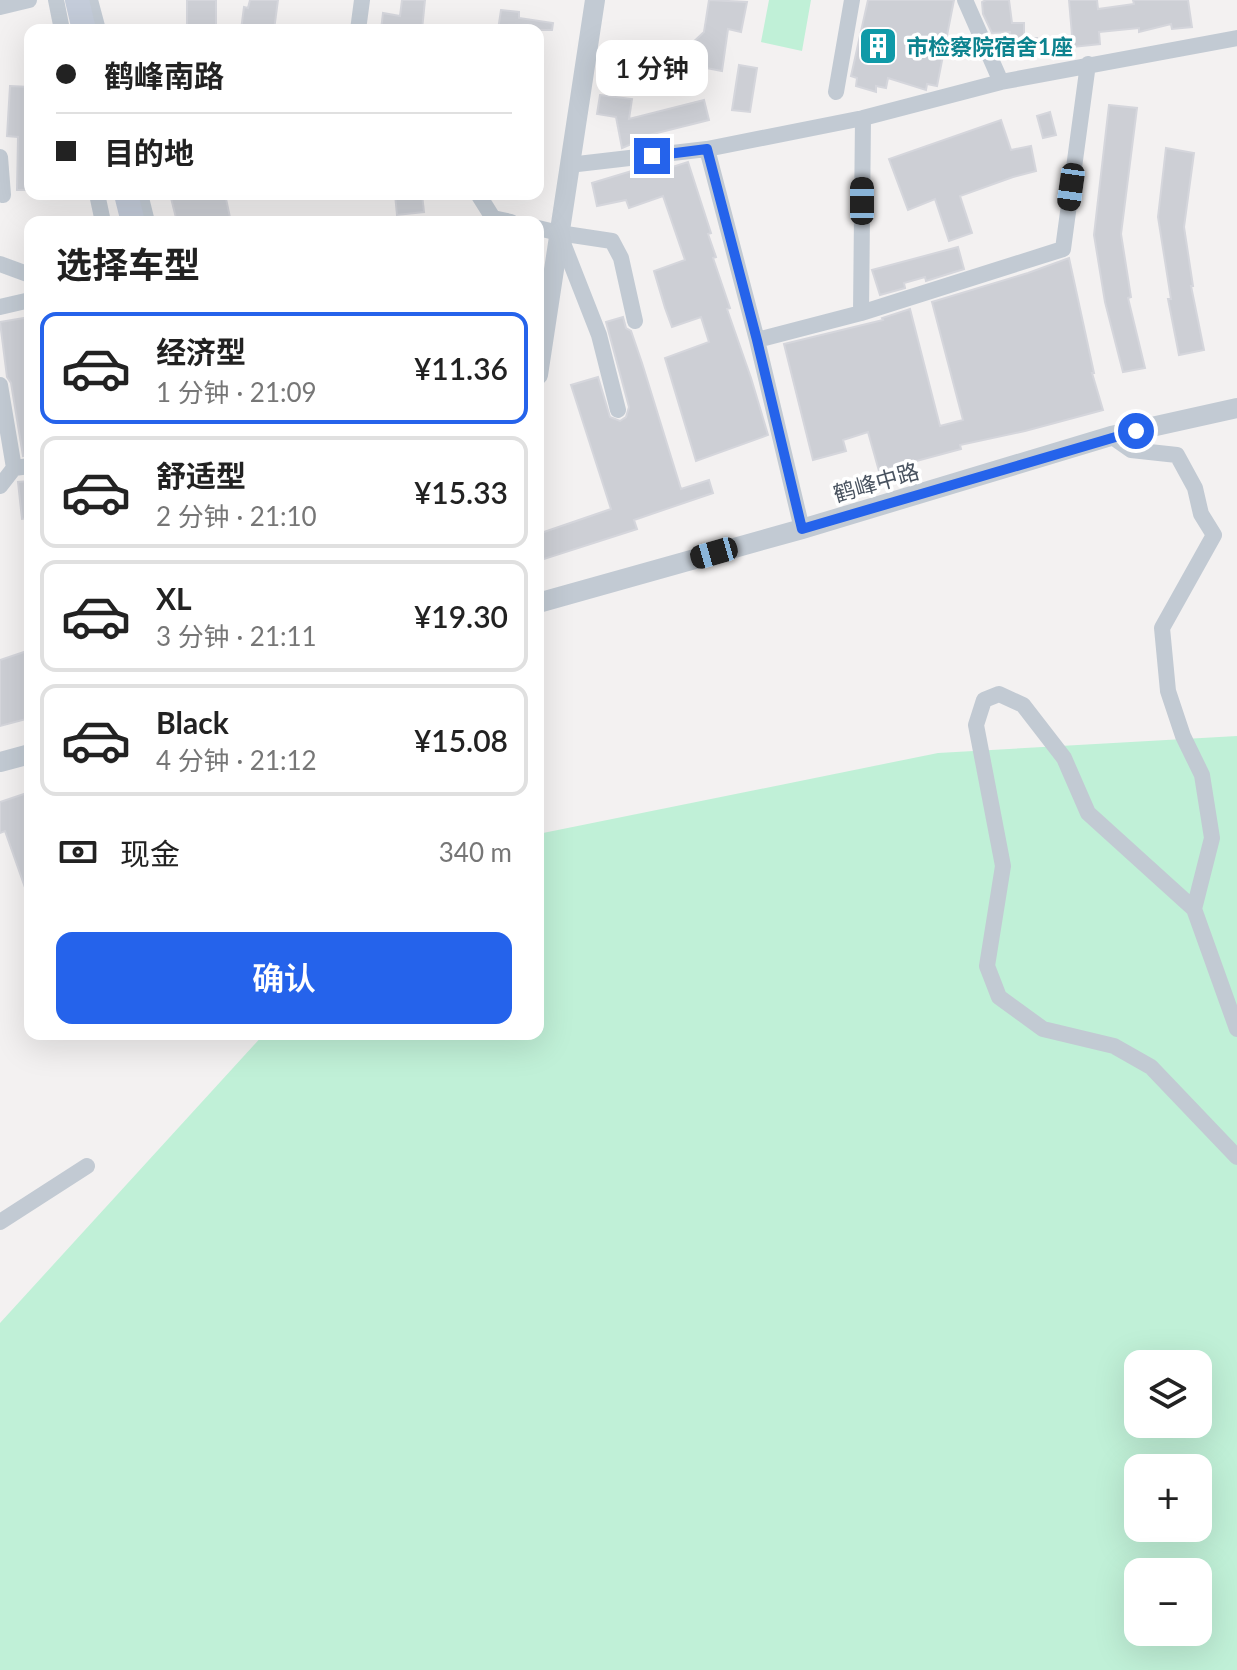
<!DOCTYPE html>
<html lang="zh">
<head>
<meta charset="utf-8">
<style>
	:root { --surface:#fff; --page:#f6f6f6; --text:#222; --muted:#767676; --line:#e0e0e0; --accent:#2563eb }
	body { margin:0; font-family:Lato,"Noto Sans SC",sans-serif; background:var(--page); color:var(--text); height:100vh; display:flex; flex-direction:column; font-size:30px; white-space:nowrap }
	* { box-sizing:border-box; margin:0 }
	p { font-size:26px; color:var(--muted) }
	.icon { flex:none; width:44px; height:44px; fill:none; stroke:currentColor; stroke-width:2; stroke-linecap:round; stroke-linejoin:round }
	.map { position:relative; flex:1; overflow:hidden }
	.sheet { position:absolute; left:24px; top:216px; width:520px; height:824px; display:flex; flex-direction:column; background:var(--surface); border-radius:16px; box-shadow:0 8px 32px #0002 }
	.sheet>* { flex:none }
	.guide { position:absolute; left:24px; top:24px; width:520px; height:176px; border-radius:16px; box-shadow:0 8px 32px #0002; display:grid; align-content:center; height:176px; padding:0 32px; background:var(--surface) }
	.controls { position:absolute; left:1124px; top:1350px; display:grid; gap:16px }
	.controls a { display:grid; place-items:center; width:88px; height:88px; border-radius:16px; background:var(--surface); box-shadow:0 8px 32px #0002; font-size:40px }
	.end { position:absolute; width:36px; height:36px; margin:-18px; border:10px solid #2563eb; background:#fff; box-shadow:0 0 0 4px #fff }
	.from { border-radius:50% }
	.bubble { position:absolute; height:56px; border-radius:16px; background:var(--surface); box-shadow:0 8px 32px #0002; font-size:26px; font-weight:600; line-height:56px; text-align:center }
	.car { position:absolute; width:24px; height:48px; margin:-24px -12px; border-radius:10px; box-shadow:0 0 6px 2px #0007; background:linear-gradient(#222 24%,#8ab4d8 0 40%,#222 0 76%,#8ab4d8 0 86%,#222 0) }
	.guide b { display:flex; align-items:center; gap:28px; height:76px; font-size:30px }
	.guide b+b { border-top:2px solid var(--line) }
	.guide i { width:20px; height:20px; background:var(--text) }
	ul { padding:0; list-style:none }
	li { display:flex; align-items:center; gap:24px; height:112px; margin:0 16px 12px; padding:0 16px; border:4px solid var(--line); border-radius:16px }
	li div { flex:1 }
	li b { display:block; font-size:30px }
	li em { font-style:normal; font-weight:600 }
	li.on { border-color:var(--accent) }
	li>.icon { width:72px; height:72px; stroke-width:1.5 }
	h2 { padding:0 32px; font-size:36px; line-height:96px }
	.pay { display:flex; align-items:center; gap:20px; height:88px; padding:0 32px; font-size:30px }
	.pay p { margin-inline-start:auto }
	.button { display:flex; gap:16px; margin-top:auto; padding:16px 32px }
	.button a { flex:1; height:92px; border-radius:16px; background:var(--accent); color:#fff; font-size:32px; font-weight:600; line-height:92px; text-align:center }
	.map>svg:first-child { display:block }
	.green { fill:#c0f0d7; fill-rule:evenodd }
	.building { fill:#cdcfd5; stroke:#d5d6dc; stroke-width:2 }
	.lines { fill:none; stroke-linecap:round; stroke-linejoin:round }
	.minor { stroke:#c2cad3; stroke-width:16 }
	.tertiary { stroke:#c2cad3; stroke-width:20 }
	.secondary { stroke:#c4ccda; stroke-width:24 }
	.route { stroke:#2563eb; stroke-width:10 }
	.labels { text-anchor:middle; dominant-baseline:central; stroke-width:7; stroke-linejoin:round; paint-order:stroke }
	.culture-label { font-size:22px; font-weight:bold; fill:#0d838f; stroke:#fff; text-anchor:start }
	.street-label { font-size:22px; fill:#48525f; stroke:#fff }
</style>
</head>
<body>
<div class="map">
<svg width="1237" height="1670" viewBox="0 0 1237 1670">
	<rect width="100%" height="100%" fill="#f3f1f1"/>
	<path class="green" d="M769 0H811L802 51 761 42Z
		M1237 736V1670H0V1323L264 1034H538V834L938 753ZM1138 1364H1198V1424H1138ZM1138 1468H1198V1528H1138ZM1138 1572H1198V1632H1138Z"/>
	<path class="building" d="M187 0H216V30H187Z
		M250 0H278L274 30H241L244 7 248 8Z
		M402 0H425L422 30H381L383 13 400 16Z
		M709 0 747 2 741 32 728 29 722 71 696 66 688 73 676 58 704 32Z
		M868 0H954L937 86 927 84 926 90 888 78 886 88 876 86V92L856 86 857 78 851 76Z
		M986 0H1009L1012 23H1024V38H1037V50L1010 51V32L992 33 983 14 982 2Z
		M1069 0H1097L1098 9 1134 4 1133 0H1188L1192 27 1172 29 1171 24 1139 32V28L1099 32 1100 44 1073 47Z
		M501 10 519 12V18L553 23 552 30H498Z
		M739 65 757 68 750 112 732 110Z
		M10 86 30 87V190H17L18 137 7 136Z
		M600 95 632 99 629 119 704 100 709 120 633 139 634 143 622 148 616 117 597 114Z
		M1109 105 1137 108 1121 234 1131 297 1128 298 1145 368 1123 372 1105 302 1094 235Z
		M1050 112 1056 135 1043 138 1037 116Z
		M1001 120 1011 150 1031 146 1036 171 1013 177 960 196 972 233 949 241 935 199 908 210 889 159Z
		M1166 148 1194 153 1184 227 1193 286H1191L1204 350 1179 355 1168 299H1171L1158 217Z
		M688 162 711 233 708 234 716 257 713 258 730 308 727 309 751 378 768 435 696 461 665 358 709 342 701 317 672 327 665 308 654 271 685 260 663 196 629 208 626 200 597 206 592 183 635 170 662 165 663 170Z
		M170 194H225L231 222H177Z
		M395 194H422L424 212 397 215Z
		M958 247 964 269 926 281 925 277 904 283 905 288 880 295 872 270Z
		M1069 258 1094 373H1092L1103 410 1025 431 960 445 961 449 879 471 868 432 843 440 846 451 813 460 784 344 883 320 882 318 910 309 940 426 963 420 932 302 1028 273Z
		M30 317V455L23 456 11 383 7 377 0 322Z
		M623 317 626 328 631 331 642 363 681 489 709 480 713 493 634 520 637 529 538 561V534L611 509 571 385 598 377 610 417 620 421 626 417 629 407 606 322Z
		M30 481V518L22 519 18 482Z
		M30 650V718L0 726V660Z
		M30 792V896H28L5 831 0 833V802Z"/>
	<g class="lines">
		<path class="minor" d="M56 0 62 30
			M90 0 98 30
			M965 0 1001 82
			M0 7 29 0
			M358 30 362 0
			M836 92 852 0
			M707 149 757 340 802 529
			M0 157 3 195
			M569 165 707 149 863 118 1001 82 1237 38
			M97 194 103 222
			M140 194 147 222
			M478 194 493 218 511 222
			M538 228 559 233
			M0 264 30 275
			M0 307 30 300
			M861 313 1063 249 1088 64
			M757 340 861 313 863 118
			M0 385 14 468 30 466
			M618 410 599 335 559 233 612 241 621 258 635 321
			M1111 436 1131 450 1177 455 1195 488 1201 514 1214 535 1162 628 1168 691 1183 736 1202 775 1212 838 1194 909 1237 1029
			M0 486 14 468
			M1194 909 1088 813 1064 758 1023 705 999 694 984 700 976 725 1003 866 987 966 999 997 1043 1029 1114 1046 1151 1067 1237 1157
			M0 1222 87 1166"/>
		<path class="tertiary" d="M538 375 595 0
			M538 603 802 529 1111 436 1237 408
			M0 762 30 754"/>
		<path class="secondary" d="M77 0 84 30
			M126 194 133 222"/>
	</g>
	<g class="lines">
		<path class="route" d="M652 156 707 149 757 340 802 529 1136 431"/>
	</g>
	<defs>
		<symbol id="building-square" viewBox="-11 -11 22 22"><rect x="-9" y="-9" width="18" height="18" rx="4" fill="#0f9aa8" stroke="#fff"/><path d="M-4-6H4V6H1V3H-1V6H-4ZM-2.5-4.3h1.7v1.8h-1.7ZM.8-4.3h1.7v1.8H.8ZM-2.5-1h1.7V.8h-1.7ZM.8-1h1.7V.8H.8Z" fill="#fff"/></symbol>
	</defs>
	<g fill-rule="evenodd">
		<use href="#building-square" x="856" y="24" width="44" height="44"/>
	</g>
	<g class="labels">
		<g class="culture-label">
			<text x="906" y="46">市检察院宿舍1座</text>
		</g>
		<g class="street-label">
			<text transform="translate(876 482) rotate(-16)">鹤峰中路</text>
		</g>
	</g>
</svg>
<div class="controls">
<a><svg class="icon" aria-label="layers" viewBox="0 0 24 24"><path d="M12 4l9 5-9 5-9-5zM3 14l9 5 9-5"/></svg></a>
<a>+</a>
<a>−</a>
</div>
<i class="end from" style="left:1136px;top:431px"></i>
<i class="end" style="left:652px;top:156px"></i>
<div class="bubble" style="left:596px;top:40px;width:112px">1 分钟</div>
<i class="car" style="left:1071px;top:187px;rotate:188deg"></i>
<i class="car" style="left:862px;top:201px;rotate:0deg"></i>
<i class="car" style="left:714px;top:553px;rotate:254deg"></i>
<div class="guide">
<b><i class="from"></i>鹤峰南路</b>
<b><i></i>目的地</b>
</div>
<section class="sheet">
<h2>选择车型</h2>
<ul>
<li class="on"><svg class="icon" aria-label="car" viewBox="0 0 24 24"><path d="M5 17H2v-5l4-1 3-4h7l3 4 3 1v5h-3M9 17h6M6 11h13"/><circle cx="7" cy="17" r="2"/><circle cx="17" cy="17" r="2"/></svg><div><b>经济型</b><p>1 分钟 · 21:09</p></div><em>¥11.36</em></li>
<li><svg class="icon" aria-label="car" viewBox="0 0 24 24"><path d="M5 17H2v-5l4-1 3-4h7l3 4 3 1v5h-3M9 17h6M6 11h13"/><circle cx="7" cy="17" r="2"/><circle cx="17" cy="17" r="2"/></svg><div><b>舒适型</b><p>2 分钟 · 21:10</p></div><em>¥15.33</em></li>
<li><svg class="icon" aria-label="car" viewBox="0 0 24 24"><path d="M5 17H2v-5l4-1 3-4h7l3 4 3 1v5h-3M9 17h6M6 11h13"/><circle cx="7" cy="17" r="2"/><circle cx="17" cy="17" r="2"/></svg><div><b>XL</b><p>3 分钟 · 21:11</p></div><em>¥19.30</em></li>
<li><svg class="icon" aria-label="car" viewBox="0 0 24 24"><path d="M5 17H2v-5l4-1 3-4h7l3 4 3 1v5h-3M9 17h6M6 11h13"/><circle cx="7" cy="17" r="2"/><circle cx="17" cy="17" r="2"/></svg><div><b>Black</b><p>4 分钟 · 21:12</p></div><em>¥15.08</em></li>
</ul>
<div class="pay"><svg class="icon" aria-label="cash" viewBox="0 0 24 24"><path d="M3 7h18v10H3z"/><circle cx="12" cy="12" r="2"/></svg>现金<p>340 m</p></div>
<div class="button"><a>确认</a></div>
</section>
</div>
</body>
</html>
